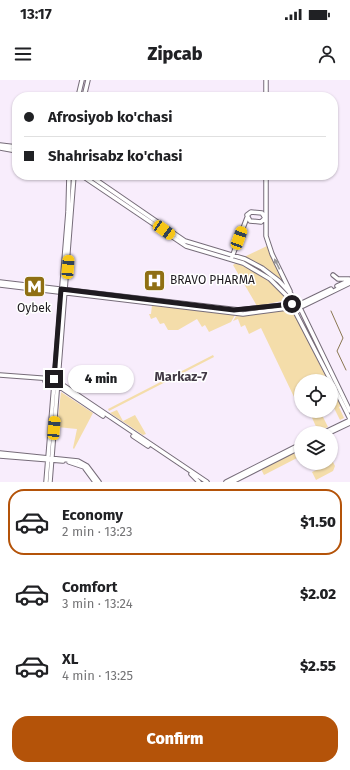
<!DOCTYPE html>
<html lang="en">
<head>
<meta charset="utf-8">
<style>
	:root { --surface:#fff; --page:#f6f6f6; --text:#202124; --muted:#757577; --line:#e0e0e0; --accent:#b45309 }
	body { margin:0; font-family:"Fira Sans",sans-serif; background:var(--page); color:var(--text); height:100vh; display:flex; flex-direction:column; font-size:15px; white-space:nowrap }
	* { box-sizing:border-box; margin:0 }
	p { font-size:13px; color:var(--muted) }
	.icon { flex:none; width:22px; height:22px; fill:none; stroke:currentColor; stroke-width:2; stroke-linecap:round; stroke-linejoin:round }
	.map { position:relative; height:402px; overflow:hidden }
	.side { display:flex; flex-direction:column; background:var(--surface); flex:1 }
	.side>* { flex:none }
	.top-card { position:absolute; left:12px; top:12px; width:326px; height:88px; border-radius:16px; box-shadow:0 1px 3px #0004; display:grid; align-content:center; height:88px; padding:0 12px; background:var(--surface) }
	.controls { position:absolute; left:294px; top:294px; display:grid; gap:8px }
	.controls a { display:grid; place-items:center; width:44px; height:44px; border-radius:50%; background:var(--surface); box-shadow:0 1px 3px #0004; font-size:20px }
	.end { position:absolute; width:18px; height:18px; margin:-9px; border:5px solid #1f1b20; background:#fff; box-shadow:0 0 0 2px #fff }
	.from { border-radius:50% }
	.bubble { position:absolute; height:28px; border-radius:14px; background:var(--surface); box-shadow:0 1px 3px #0004; font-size:13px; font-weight:800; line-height:28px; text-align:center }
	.car { position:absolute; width:12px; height:24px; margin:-12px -6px; border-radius:5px; box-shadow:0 0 3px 1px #0007; background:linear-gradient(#f5c518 24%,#345 0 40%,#f5c518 0 76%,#345 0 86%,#f5c518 0) }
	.top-card b { display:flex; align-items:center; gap:14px; height:38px; font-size:15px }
	.top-card b+b { border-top:1px solid var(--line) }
	.top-card i { width:10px; height:10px; background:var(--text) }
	ul { padding:7px 0 0; list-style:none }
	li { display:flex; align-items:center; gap:12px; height:66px; margin:0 8px 6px; padding:0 4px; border:2px solid transparent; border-radius:16px }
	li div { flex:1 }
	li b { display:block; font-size:15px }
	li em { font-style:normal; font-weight:800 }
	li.active { border-color:var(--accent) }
	li>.icon { width:36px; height:36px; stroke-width:1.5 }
	.primary-button { display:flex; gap:8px; margin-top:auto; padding:8px 12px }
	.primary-button a { flex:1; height:46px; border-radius:16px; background:var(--accent); color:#fff; font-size:16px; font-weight:800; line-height:46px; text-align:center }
	.status { display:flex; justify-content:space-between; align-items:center; height:28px; padding:0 20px; background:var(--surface); direction:ltr }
	.status svg { height:11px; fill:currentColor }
	header { display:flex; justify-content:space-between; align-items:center; height:52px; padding:0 12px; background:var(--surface); font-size:18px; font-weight:800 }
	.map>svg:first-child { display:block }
	.green { fill:#f4ddaa }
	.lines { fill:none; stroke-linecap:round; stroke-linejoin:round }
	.stream { stroke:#8a7751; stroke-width:1 }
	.major-casing { stroke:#766c79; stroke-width:5.5 }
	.major { stroke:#fff; stroke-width:3.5 }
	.oneway { fill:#9a989b }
	.route { stroke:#1f1b20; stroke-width:5 }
	.labels { text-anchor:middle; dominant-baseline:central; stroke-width:3; stroke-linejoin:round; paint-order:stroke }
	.poi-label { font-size:12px; fill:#1f1b20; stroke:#fff; text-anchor:start }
	.neighbourhood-label { font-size:13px; font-weight:bold; fill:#423a45; stroke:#fff }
</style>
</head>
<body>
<div class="status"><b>13:17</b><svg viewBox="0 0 49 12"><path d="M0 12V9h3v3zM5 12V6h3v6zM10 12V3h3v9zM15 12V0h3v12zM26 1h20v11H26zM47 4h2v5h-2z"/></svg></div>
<header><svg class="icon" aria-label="menu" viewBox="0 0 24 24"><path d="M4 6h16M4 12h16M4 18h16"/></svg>Zipcab<svg class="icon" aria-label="person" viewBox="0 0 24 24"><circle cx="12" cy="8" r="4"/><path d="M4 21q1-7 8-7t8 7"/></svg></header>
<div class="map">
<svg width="350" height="402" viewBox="0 0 350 402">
	<rect width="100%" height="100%" fill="#f8edfc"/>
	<path class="green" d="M267 166 284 203 264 187 244 177Z
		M236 183C257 191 273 202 287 220L257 226 233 185Z
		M152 225 235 235 231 242 209 252 205 245 202 247 197 239 178 250H168L164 243 160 244 156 237 151 239 149 234H151Z
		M292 229 328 301H301V316L295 319 261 248 249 254 245 245 241 247 238 239 233 241 236 236Z
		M213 275 214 277 109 331 108 329Z
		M331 306 341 326 339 327 344 338 340 340 331 322Z
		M61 312 93 333 74 369 73 368 77 349 57 347Z
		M117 330 123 341 135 335 146 354 143 355 110 333Z
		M309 331H320L328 347 318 351Z
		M294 373 297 378 264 395 261 389Z
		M331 378 335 386 333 391 316 400 312 392 331 383Z"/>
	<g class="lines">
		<path class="stream" d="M331 231 343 258 337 271 346 290"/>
		<defs>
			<path id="major" d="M266 0V17
				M78 17 82 0
				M84 17 88 0
				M0 65 17 67
				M0 68 17 71
				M81 95 186 166 243 183 270 199 287 216 331 301
				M89 95 185 161 245 179 262 188 279 201 291 214 301 230 350 331
				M266 95V156L272 174 290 211
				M251 132 262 133 265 138 261 142 250 141 247 135Z
				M232 177 248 135
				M333 195 338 199H349
				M0 202 239 230 302 223 331 209
				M0 205 243 234 303 226 350 203
				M337 206 350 200
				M0 295 54 299 207 402
				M45 301 57 305 103 336
				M331 301 350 339
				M323 353 350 340
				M329 353 350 343
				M133 356 148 366
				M0 373 78 381 87 386 99 402
				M0 376 63 381
				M69 382 84 387 95 402
				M191 394 199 402
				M46 402 68 132 69 95
				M50 402 74 95
				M226 402 301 364
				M232 402 301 367"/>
		</defs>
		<use href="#major" class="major-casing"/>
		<use href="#major" class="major"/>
	</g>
	<defs><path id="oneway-solid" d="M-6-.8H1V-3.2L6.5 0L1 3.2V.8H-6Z"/></defs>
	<use class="oneway" href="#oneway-solid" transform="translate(277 184) rotate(-116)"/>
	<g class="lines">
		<path class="route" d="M54 299 61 209 234 230 292 224"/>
	</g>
	<defs>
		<symbol id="hospital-square" viewBox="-11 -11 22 22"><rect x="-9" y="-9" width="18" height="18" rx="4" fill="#8f6f13" stroke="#fff"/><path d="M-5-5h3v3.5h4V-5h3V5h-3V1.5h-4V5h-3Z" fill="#fff"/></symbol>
		<symbol id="metro-square" viewBox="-11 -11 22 22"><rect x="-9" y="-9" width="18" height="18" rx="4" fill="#8f6f13" stroke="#fff"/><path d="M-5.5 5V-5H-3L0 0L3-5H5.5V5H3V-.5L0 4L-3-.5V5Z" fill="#fff"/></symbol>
	</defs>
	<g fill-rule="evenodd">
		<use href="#hospital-square" x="142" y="188" width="25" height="25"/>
		<use href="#metro-square" x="22" y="194" width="25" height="25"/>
	</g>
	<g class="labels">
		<g class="poi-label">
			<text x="170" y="200">BRAVO PHARMA</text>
			<text x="34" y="228" text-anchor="middle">Oybek</text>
		</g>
		<g class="neighbourhood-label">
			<text x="181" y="296">Markaz-7</text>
		</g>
	</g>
</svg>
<div class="controls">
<a><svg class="icon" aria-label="locate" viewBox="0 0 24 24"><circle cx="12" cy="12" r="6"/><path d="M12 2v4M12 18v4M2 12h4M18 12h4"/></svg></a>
<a><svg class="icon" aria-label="layers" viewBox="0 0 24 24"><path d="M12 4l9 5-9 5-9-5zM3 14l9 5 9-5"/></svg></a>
</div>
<i class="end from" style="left:292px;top:224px"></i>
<i class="end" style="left:54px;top:299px"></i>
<div class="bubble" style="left:68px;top:285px;width:66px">4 min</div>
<i class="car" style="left:164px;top:150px;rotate:125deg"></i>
<i class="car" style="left:239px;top:158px;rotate:20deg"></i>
<i class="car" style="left:68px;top:187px;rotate:4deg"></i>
<i class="car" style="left:54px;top:348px;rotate:5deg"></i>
<div class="top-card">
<b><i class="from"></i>Afrosiyob ko'chasi</b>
<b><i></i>Shahrisabz ko'chasi</b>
</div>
</div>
<section class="side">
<ul>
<li class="active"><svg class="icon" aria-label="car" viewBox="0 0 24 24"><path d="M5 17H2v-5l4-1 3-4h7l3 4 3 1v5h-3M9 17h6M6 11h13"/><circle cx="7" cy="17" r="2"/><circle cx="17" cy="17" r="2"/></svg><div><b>Economy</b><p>2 min · 13:23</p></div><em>$1.50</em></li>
<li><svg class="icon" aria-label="car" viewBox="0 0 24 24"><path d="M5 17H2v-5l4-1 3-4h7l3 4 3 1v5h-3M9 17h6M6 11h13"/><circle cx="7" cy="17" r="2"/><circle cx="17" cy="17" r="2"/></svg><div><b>Comfort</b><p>3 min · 13:24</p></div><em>$2.02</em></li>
<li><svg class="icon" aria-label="car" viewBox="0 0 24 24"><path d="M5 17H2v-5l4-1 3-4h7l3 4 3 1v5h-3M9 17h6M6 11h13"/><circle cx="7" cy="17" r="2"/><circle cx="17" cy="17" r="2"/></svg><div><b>XL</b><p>4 min · 13:25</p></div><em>$2.55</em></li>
</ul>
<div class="primary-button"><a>Confirm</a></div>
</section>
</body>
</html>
